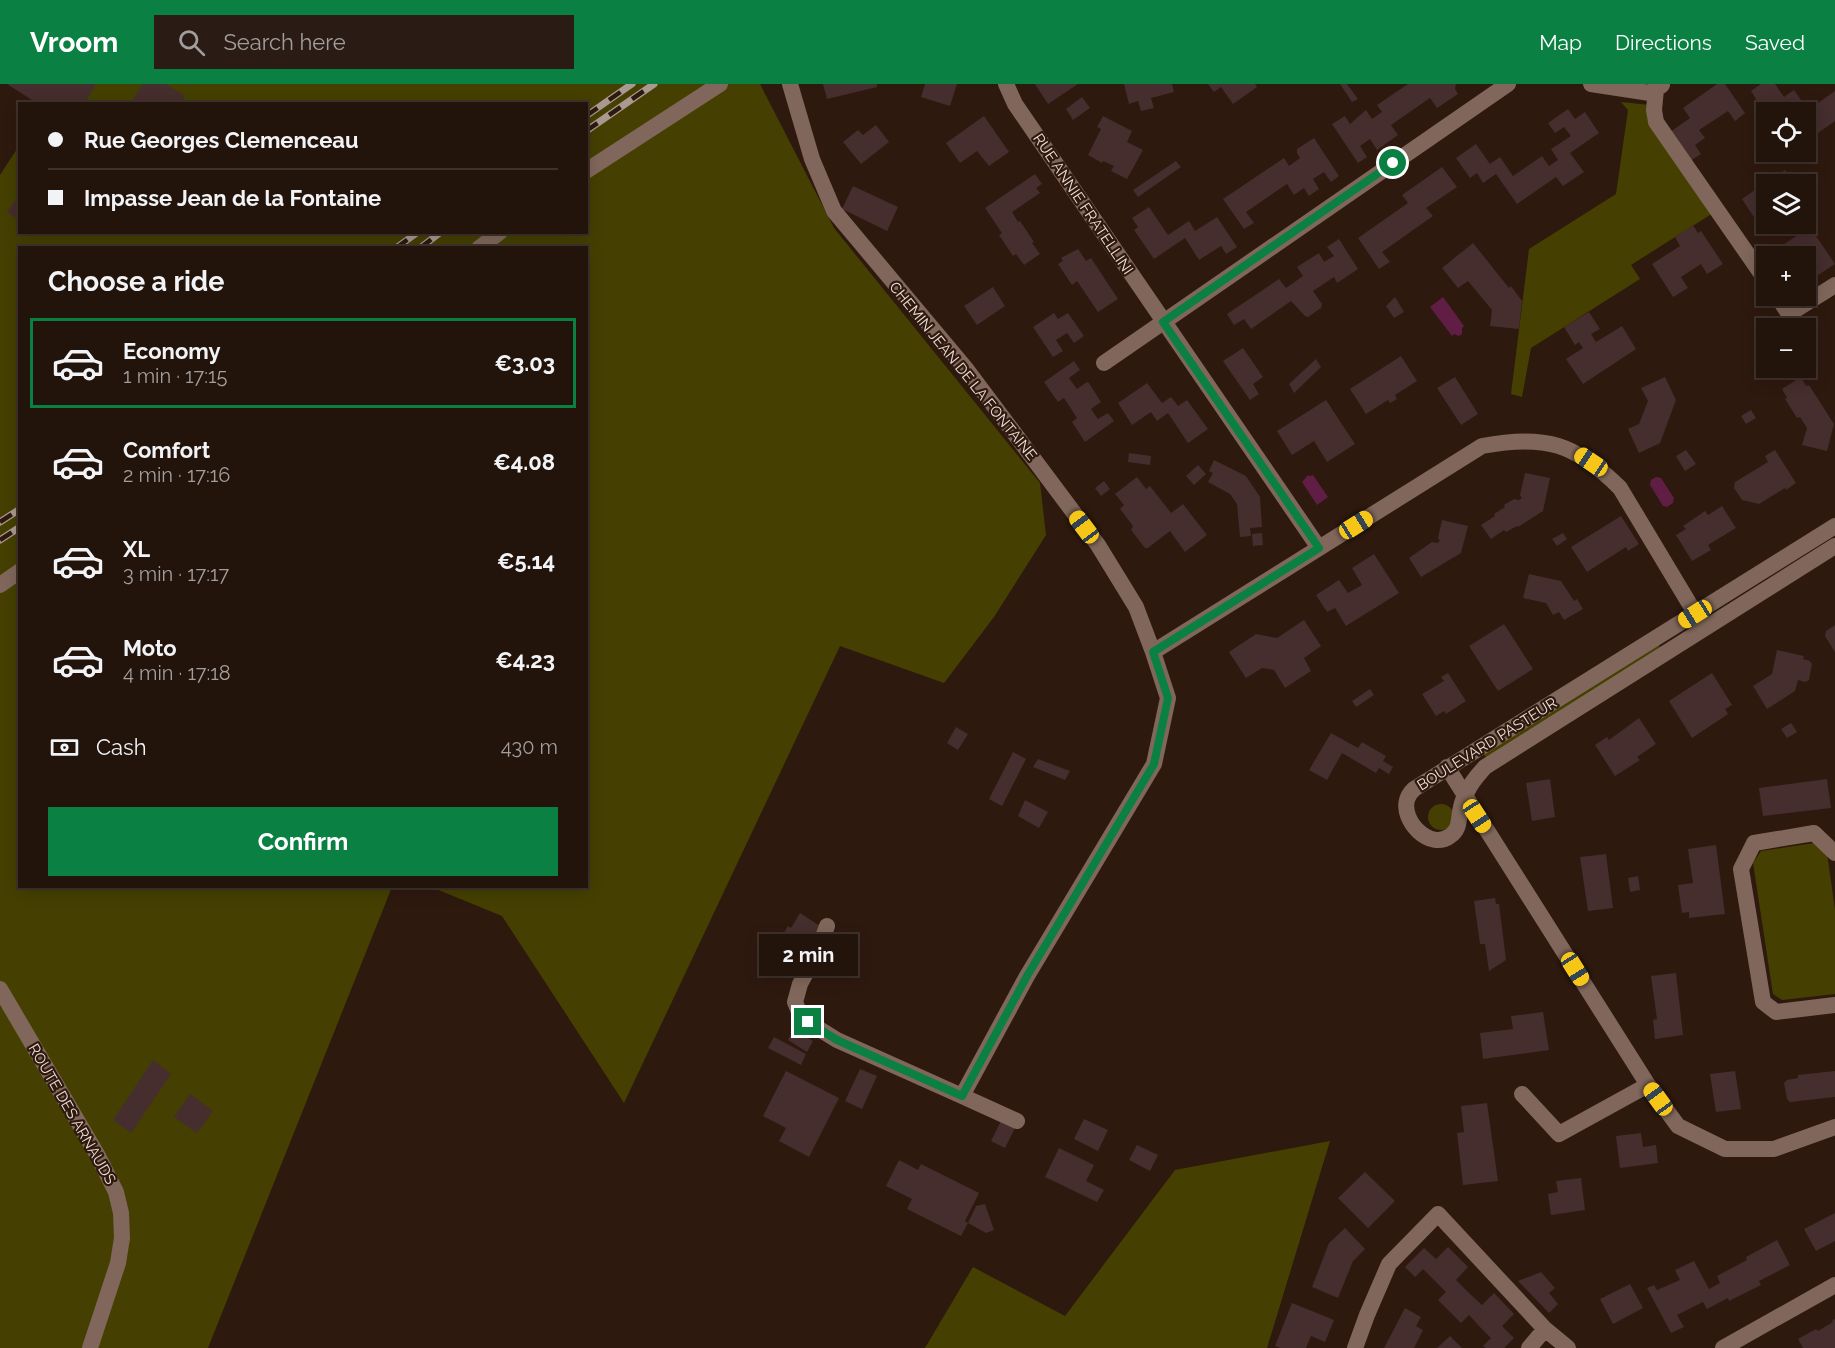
<!DOCTYPE html>
<html lang="en">
<head>
<meta charset="utf-8">
<style>
	:root { --surface:#22130b; --page:#2a1c14; --text:#f1f3f6; --muted:#a29e9d; --line:#3f322c; --accent:#0b8043 }
	body { margin:0; font-family:Raleway,sans-serif; background:var(--page); color:var(--text); height:100vh; display:flex; flex-direction:column; font-size:22px; white-space:nowrap }
	* { box-sizing:border-box; margin:0 }
	p { font-size:20px; color:var(--muted) }
	.icon { flex:none; width:33px; height:33px; fill:none; stroke:currentColor; stroke-width:2; stroke-linecap:round; stroke-linejoin:round }
	.map { position:relative; flex:1; overflow:hidden }
	.side { position:absolute; left:18px; top:162px; width:570px; height:642px; display:flex; flex-direction:column; background:var(--surface); border-radius:0px; box-shadow:0 3px 15px #0003,0 0 0 2px var(--line) }
	.side>* { flex:none }
	.guide { position:absolute; left:18px; top:18px; width:570px; height:132px; border-radius:0px; box-shadow:0 3px 15px #0003,0 0 0 2px var(--line); display:grid; align-content:center; height:132px; padding:0 30px; background:var(--surface) }
	.buttons { position:absolute; left:1756px; top:18px; display:grid; gap:12px }
	.buttons a { display:grid; place-items:center; width:60px; height:60px; border-radius:0px; background:var(--surface); box-shadow:0 3px 15px #0003,0 0 0 2px var(--line); font-size:30px }
	.end { position:absolute; width:27px; height:27px; margin:-14px; border:8px solid #0b8043; background:#fff; box-shadow:0 0 0 3px #fff }
	.from { border-radius:50% }
	.bubble { position:absolute; height:42px; border-radius:0px; background:var(--surface); box-shadow:0 3px 15px #0003,0 0 0 2px var(--line); font-size:20px; font-weight:700; line-height:42px; text-align:center }
	.car { position:absolute; width:18px; height:36px; margin:-18px -9px; border-radius:8px; box-shadow:0 0 4px 2px #0007; background:linear-gradient(#f5c518 24%,#345 0 40%,#f5c518 0 76%,#345 0 86%,#f5c518 0) }
	.guide b { display:flex; align-items:center; gap:21px; height:57px; font-size:22px }
	.guide b+b { border-top:2px solid var(--line) }
	.guide i { width:15px; height:15px; background:var(--text) }
	ul { padding:0; list-style:none }
	li { display:flex; align-items:center; gap:18px; height:90px; margin:0 12px 9px; padding:0 18px; border:3px solid transparent; border-radius:0px }
	li div { flex:1 }
	li b { display:block; font-size:22px }
	li em { font-style:normal; font-weight:700 }
	li.selected { border-color:var(--accent) }
	li>.icon { width:54px; height:54px; stroke-width:1.5 }
	h2 { padding:0 30px; font-size:27px; line-height:72px }
	.pay { display:flex; align-items:center; gap:15px; height:66px; padding:0 30px; font-size:22px }
	.pay p { margin-inline-start:auto }
	.button { display:flex; gap:12px; margin-top:auto; padding:12px 30px }
	.button a { flex:1; height:69px; border-radius:0px; background:var(--accent); color:#fff; font-size:24px; font-weight:700; line-height:69px; text-align:center }
	header { display:flex; align-items:center; gap:36px; box-sizing:border-box; height:84px; padding:0 30px; background:var(--accent); color:#fff }
	header strong { font-size:28px }
	nav { display:flex; gap:33px; margin-inline-start:auto; font-size:21px }
	.search { width:420px; height:54px; background:var(--page); display:flex; align-items:center; gap:15px; box-sizing:border-box; padding:0 21px; border-radius:0px; color:var(--muted); font-size:22px }
	.map>svg:first-child { display:block }
	.green { fill:#454001 }
	.water { fill:#601e44 }
	.building { fill:#462d2e }
	.lines { fill:none; stroke-linecap:round; stroke-linejoin:round }
	.minor { stroke:#81675b; stroke-width:16 }
	.tertiary { stroke:#81675b; stroke-width:16 }
	.rail-casing { stroke:#aa9991; stroke-width:7 }
	.rail { stroke:#2e190f; stroke-width:4.5; stroke-dasharray:14; stroke-linecap:butt }
	.route { stroke:#0b8043; stroke-width:8 }
	.labels { text-anchor:middle; dominant-baseline:central; stroke-width:4.5; stroke-linejoin:round; paint-order:stroke }
	.street-label { font-size:15px; fill:#edded7; stroke:#2e190f }
</style>
</head>
<body>
<header>
<strong>Vroom</strong>
<div class="search"><svg class="icon" aria-label="search" viewBox="0 0 24 24"><circle cx="10" cy="10" r="6"/><path d="M15 15l6 6"/></svg>Search here</div>
<nav><a>Map</a><a>Directions</a><a>Saved</a></nav>
</header>
<div class="map">
<svg width="1835" height="1264" viewBox="0 0 1835 1264">
	<rect width="100%" height="100%" fill="#2e190f"/>
	<path class="green" d="M62 0H760L834 144 1040 399 1046 451 994 533 944 599 840 562 624 1019 502 832 431 803 586 802V164H20V802L392 803 208 1264H0V91L19 62 20 148H586V20L49 19Z
		M1621 18 1650 21 1713 129 1631 181 1640 195 1531 264 1522 313 1511 310 1529 165 1616 110 1628 26Z
		M1658 560 1662 566 1487 675 1483 669Z
		M1428 733a13 13 0 1 1 26 0a13 13 0 1 1-26 0Z
		M1814 759 1827 769 1835 826V910L1782 916 1773 910 1753 779 1761 767Z
		M1330 1057 1267 1264H925L973 1183 1065 1232 1175 1086Z"/>
	<path class="water" d="M1443 213 1464 242 1462 244V250L1459 252 1454 250 1452 252 1430 223Z
		M1308 391 1310 392 1313 391 1328 413 1317 421 1302 398Z
		M1656 393 1661 394 1674 414 1673 419 1667 423 1663 422 1650 401 1651 396Z"/>
	<path class="building" d="M7 0H96L84 20H38Z
		M143 0H166L185 12 180 20H140L133 15Z
		M823 0H877V3L827 15Z
		M925 0H957L950 22 921 13Z
		M1035 0H1078L1048 20Z
		M1124 0H1172L1174 8 1151 14 1154 24 1141 27 1138 17 1129 20Z
		M1208 0H1255L1257 3 1233 20 1221 3 1214 8Z
		M1340 0H1347L1358 15 1352 18Z
		M1408 0H1456L1455 5 1458 10 1437 24 1430 14 1391 41 1398 51 1377 66 1370 55 1360 62 1367 73 1358 79 1332 40 1345 32 1350 40 1366 26 1372 35 1382 28 1377 21Z
		M1717 0H1725L1745 29 1735 37 1728 27 1699 46 1705 54 1695 61 1701 70 1690 77 1670 48 1690 34 1683 24Z
		M1761 0H1775L1784 13 1794 6 1808 26 1835 7V37L1811 54 1808 50 1806 51V28H1794L1790 24 1784 28H1779L1774 21 1764 28 1751 7Z
		M1082 13 1090 24 1073 36 1066 25Z
		M1568 25 1575 35 1585 28 1599 49 1570 69 1584 88 1563 102 1556 93 1517 120 1496 90 1483 99 1477 89 1470 94 1456 74 1476 60 1490 80 1500 73 1513 92 1542 72 1549 82 1558 76 1551 65 1571 52 1564 43 1555 49 1548 39Z
		M984 32 1009 68 989 82 977 67 960 79 946 59Z
		M1103 32 1132 47 1127 58 1143 66 1127 95 1111 87 1114 82 1103 77 1102 79 1088 71 1101 45 1097 43Z
		M876 41 889 58 861 80 843 58 858 46 863 51Z
		M1314 54 1339 92 1331 98 1324 88 1313 95 1319 105 1309 112 1304 104 1294 111 1287 100 1246 128 1254 139 1244 145 1223 115 1284 74 1289 82 1300 74 1297 69V65Z
		M1176 77 1181 83 1138 113 1133 106Z
		M1442 83 1457 103 1426 124 1433 132 1382 168 1390 178 1379 185 1358 154 1408 119 1402 111Z
		M1785 86 1795 100H1783L1777 91Z
		M1035 90 1042 100 1036 104 1040 109 1012 128 1018 138 1020 137 1034 158 1032 159 1040 170 1024 181 1016 170 1013 172 999 151 1002 149 985 124Z
		M1765 99 1767 102V140H1774L1763 147 1742 115Z
		M853 102 898 123 887 147 842 125Z
		M20 110V137L7 128Z
		M1149 123 1168 151 1189 137 1195 147 1217 133 1237 163 1226 170 1221 162 1199 176 1185 154 1154 175 1134 146 1138 143 1132 134Z
		M1693 141 1698 149 1701 147 1723 180 1707 190 1701 180 1681 193 1688 204 1673 213 1652 180 1680 162 1675 153Z
		M1810 143 1835 180 1806 199V182L1813 178 1803 163 1795 169 1798 172H1776L1774 167Z
		M1339 155 1358 185 1337 199 1334 193 1313 207 1322 220 1321 224 1308 233 1305 232 1291 217 1251 245 1244 235 1234 241 1227 230 1279 195 1286 204 1303 192 1297 183 1319 169 1324 178 1334 172 1327 163Z
		M1473 159 1509 204 1511 202 1522 217 1519 245 1490 242 1492 226 1468 197 1458 204 1442 184Z
		M1078 165 1086 177 1091 174 1118 215 1098 228 1077 197 1072 201 1058 180 1063 177 1061 174Z
		M993 203 1005 222 977 241 964 222Z
		M1395 213 1404 228 1394 234 1386 222Z
		M1589 228 1600 245 1591 250 1596 258 1622 242 1636 265 1583 300 1566 275 1583 264 1579 258 1575 261 1564 243Z
		M1054 229 1058 235 1068 229 1084 252 1074 259 1067 249 1056 256 1063 267 1053 273 1033 243Z
		M1243 264 1263 293 1253 300 1259 310 1250 316 1223 277Z
		M1401 272 1417 297 1395 311 1397 315 1390 319 1388 316 1366 330 1350 305Z
		M1316 275 1321 283 1294 309 1289 300Z
		M1074 277 1080 286 1069 294 1077 305 1087 298 1089 299 1101 318 1091 325 1098 335 1108 329 1114 337 1085 358 1072 338 1077 334 1064 314 1058 318 1044 298Z
		M1455 293 1478 330 1461 341 1437 304Z
		M1665 293 1676 316 1660 359 1639 369 1628 345 1639 340 1648 317 1641 304Z
		M1801 293 1806 302 1809 301 1834 340 1827 367 1802 361 1807 344 1800 333 1797 334 1785 315 1787 314 1782 305Z
		M1147 299 1162 319 1171 313 1178 322 1187 316 1208 345 1188 359 1168 329 1157 337 1151 328 1132 341 1118 319Z
		M1326 316 1355 360 1327 378 1314 357 1292 371 1277 347Z
		M1751 326 1756 334 1746 340 1741 332Z
		M1686 366 1696 380 1685 387 1676 372Z
		M1775 366 1796 399 1786 406 1785 404 1759 420 1742 416 1734 404 1735 398 1768 378 1765 372Z
		M1129 369 1151 372 1150 381 1128 378Z
		M1214 376 1246 392 1260 413 1262 443 1250 444 1251 452 1240 453 1237 420 1230 410 1208 398 1213 389 1209 387Z
		M1198 381 1206 390 1194 401 1186 392Z
		M1525 389 1550 394 1543 427 1518 443 1517 442 1506 448 1504 446 1491 455 1481 441 1495 432 1494 430 1505 423 1504 421 1514 415 1519 416 1522 414 1520 411Z
		M1137 393 1146 405 1150 402 1171 429 1183 420 1207 451 1185 468 1170 447 1148 464H1145L1131 446 1133 442 1120 425 1124 421 1115 410Z
		M1104 397 1110 405 1101 412 1095 404Z
		M1722 422 1736 444 1708 461 1711 466 1692 477 1676 451 1686 445 1683 442 1705 427 1708 431Z
		M1621 432 1639 460 1628 467 1626 463 1587 488 1571 463Z
		M1442 436 1468 442 1461 469 1421 493 1409 474 1432 458 1437 459 1440 457 1438 454Z
		M1262 449 1263 461 1253 462 1252 450Z
		M1563 449 1567 455 1557 462 1552 455Z
		M1374 470 1399 509 1346 542 1335 524 1327 528 1316 511 1339 496 1348 509 1362 501 1352 484Z
		M1529 490 1561 497 1574 517 1577 515 1583 525 1564 536 1559 528 1553 531 1546 519 1523 514Z
		M1304 536 1321 562 1304 574 1311 587 1285 604 1274 586 1262 584 1246 594 1229 568 1256 550 1277 554Z
		M1504 540 1533 585 1498 607 1469 562Z
		M1835 541V568L1825 552 1826 547Z
		M1777 566 1804 572 1803 575 1810 577 1812 580 1809 596 1805 598 1798 596 1795 607 1767 625 1753 602 1772 590Z
		M1448 589 1466 617 1446 630 1444 627 1436 632 1422 610 1444 597 1441 593Z
		M1712 589 1732 621 1725 625 1728 630 1692 654 1669 617Z
		M1370 605 1374 611 1356 623 1352 617Z
		M1639 634 1656 660 1637 673 1640 676 1615 692 1595 661 1607 653 1609 656Z
		M1791 639 1797 648 1787 654 1781 645Z
		M956 643 968 650 958 666 947 659Z
		M1331 649 1358 664 1362 658 1386 672 1383 677 1393 683 1389 690 1379 684 1376 689 1342 669 1327 696 1309 686Z
		M1013 668 1026 675 1002 722 989 715Z
		M1038 675 1070 687 1065 696 1033 683Z
		M1550 695 1555 733 1532 737 1526 699Z
		M1827 695 1831 724 1763 732 1759 704Z
		M1025 716 1048 728 1039 744 1018 732Z
		M1716 761 1725 830 1689 834V828L1682 829 1678 801 1693 799 1688 765Z
		M1606 770 1613 824 1588 827 1580 773Z
		M1638 792 1640 806 1630 808 1628 794Z
		M1495 814 1496 820H1499L1506 876 1489 887 1485 860H1480L1474 817Z
		M800 829 820 842 812 856 817 859 799 889 770 872 788 842 791 844Z
		M1676 889 1683 951 1655 955 1653 936 1657 935 1651 892Z
		M1543 928 1549 966 1483 975 1480 949 1513 945 1511 932Z
		M793 945 813 957 807 968 788 956Z
		M774 953 806 970 801 981 768 964Z
		M153 976 171 990 131 1049 113 1036Z
		M860 985 877 992 862 1025 845 1017Z
		M786 987 839 1014 809 1073 779 1057 786 1044 763 1032Z
		M1735 987 1741 1025 1716 1028 1710 990Z
		M1835 987V1013L1790 1018 1787 1015 1784 999 1787 996 1798 994V991Z
		M190 1010 213 1027 197 1049 174 1033Z
		M1487 1019 1498 1097 1463 1101 1457 1049 1464 1048 1461 1022Z
		M1084 1035 1108 1046 1098 1067 1074 1055Z
		M1001 1037 1015 1044 1005 1064 991 1057Z
		M1641 1049 1643 1063 1656 1061 1658 1079 1620 1084 1616 1052Z
		M1137 1061 1158 1071 1150 1087 1129 1076Z
		M1059 1064 1094 1081 1086 1097 1104 1106 1097 1118 1045 1093Z
		M899 1076 918 1086 921 1080 979 1109 965 1137 968 1139 961 1152 907 1125 912 1115 886 1102Z
		M1365 1088 1395 1117 1368 1144 1338 1114Z
		M1581 1094 1585 1126 1551 1131 1548 1110 1558 1108 1556 1097Z
		M985 1120 994 1146 986 1149 968 1139 976 1122Z
		M1835 1129V1157L1816 1167 1804 1145Z
		M1345 1144 1365 1165 1353 1177 1338 1214 1312 1203 1329 1159Z
		M1777 1156 1790 1181 1759 1197 1761 1201 1729 1217 1728 1214 1707 1225 1703 1218 1677 1231 1684 1243 1671 1249 1647 1204 1654 1201 1657 1206 1680 1196 1675 1186 1694 1177 1709 1205 1720 1199 1717 1192 1747 1176 1746 1173Z
		M1448 1163 1468 1183 1456 1196 1469 1209 1482 1221 1494 1209 1514 1230 1502 1242 1514 1254 1504 1264H1486L1483 1262 1491 1254 1480 1243 1469 1231 1461 1239 1438 1216 1446 1208 1423 1185 1415 1193 1405 1183 1424 1164 1436 1175Z
		M1541 1188 1555 1204 1549 1209 1558 1220 1549 1229 1518 1197Z
		M1630 1200 1643 1224 1613 1240 1600 1215Z
		M1292 1219 1334 1236 1325 1258 1311 1252 1306 1264H1280L1275 1262Z
		M1405 1224 1421 1233 1416 1242 1423 1246 1414 1264H1384Z
		M1835 1235V1264H1803L1798 1255 1816 1245 1818 1247 1833 1238 1832 1236Z
		M1450 1252 1462 1264H1437Z"/>
	<g class="lines">
		<path class="minor" d="M790 0 812 75 834 127 967 286 1098 461 1136 523 1153 568 1168 614 1154 680 1027 892 962 1012 837 956 808 938 799 928 795 918 800 900 818 867 827 842
			M1006 0 1015 20 1319 464
			M1591 0 1650 9 1662 1
			M1656 5 1654 26 1656 38 1767 198
			M1777 212 1789 230 1835 201
			M1104 279 1508 0
			M1835 442 1414 705C1411 708 1408 712 1407 716 1401 737 1430 767 1450 752 1461 745 1458 733 1461 723 1462 717 1465 711 1468 706 1472 697 1479 690 1485 683L1835 462
			M1153 568 1482 362C1544 350 1575 359 1620 404L1701 539
			M1447 683 1648 1001 1678 1042 1725 1065H1774L1835 1043
			M1835 769 1814 749 1754 759 1741 785 1763 918 1776 928 1835 921
			M1522 1010 1559 1050 1648 1001
			M962 1012 1017 1037
			M1355 1264 1367 1231 1389 1180 1438 1130 1545 1245 1568 1264
			M1529 1264 1545 1245
			M1723 1264 1835 1201"/>
		<path class="tertiary" d="M586 87 720 0
			M479 164 500 148
			M0 501 20 487
			M0 905 98 1072 116 1108 121 1129 122 1154 118 1179 90 1264"/>
		<defs>
			<path id="rail" d="M586 32 632 0
				M586 47 654 0
				M396 164 418 148
				M420 164 441 148
				M0 438 20 425
				M0 456 20 443"/>
		</defs>
		<use href="#rail" class="rail-casing"/>
		<use href="#rail" class="rail"/>
	</g>
	<g class="lines">
		<path class="route" d="M808 938 837 956 962 1012 1027 892 1154 680 1168 614 1153 568 1319 464 1163 238 1393 79"/>
	</g>
	<g class="labels">
		<g class="street-label">
			<text transform="translate(1083 120) rotate(56)">RUE ANNIE FRATELLINI</text>
			<text transform="translate(963 287) rotate(51)">CHEMIN JEAN DE LA FONTAINE</text>
			<text transform="translate(1487 660) rotate(-32)">BOULEVARD PASTEUR</text>
			<text transform="translate(72 1030) rotate(60)">ROUTE DES ARNAUDS</text>
		</g>
	</g>
</svg>
<div class="buttons">
<a><svg class="icon" aria-label="locate" viewBox="0 0 24 24"><circle cx="12" cy="12" r="6"/><path d="M12 2v4M12 18v4M2 12h4M18 12h4"/></svg></a>
<a><svg class="icon" aria-label="layers" viewBox="0 0 24 24"><path d="M12 4l9 5-9 5-9-5zM3 14l9 5 9-5"/></svg></a>
<a>+</a>
<a>−</a>
</div>
<i class="end from" style="left:1393px;top:79px"></i>
<i class="end" style="left:808px;top:938px"></i>
<div class="bubble" style="left:759px;top:850px;width:99px">2 min</div>
<i class="car" style="left:1591px;top:378px;rotate:304deg"></i>
<i class="car" style="left:1356px;top:441px;rotate:58deg"></i>
<i class="car" style="left:1084px;top:443px;rotate:323deg"></i>
<i class="car" style="left:1695px;top:530px;rotate:238deg"></i>
<i class="car" style="left:1477px;top:732px;rotate:147deg"></i>
<i class="car" style="left:1575px;top:885px;rotate:148deg"></i>
<i class="car" style="left:1658px;top:1015px;rotate:324deg"></i>
<div class="guide">
<b><i class="from"></i>Rue Georges Clemenceau</b>
<b><i></i>Impasse Jean de la Fontaine</b>
</div>
<section class="side">
<h2>Choose a ride</h2>
<ul>
<li class="selected"><svg class="icon" aria-label="car" viewBox="0 0 24 24"><path d="M5 17H2v-5l4-1 3-4h7l3 4 3 1v5h-3M9 17h6M6 11h13"/><circle cx="7" cy="17" r="2"/><circle cx="17" cy="17" r="2"/></svg><div><b>Economy</b><p>1 min · 17:15</p></div><em>€3.03</em></li>
<li><svg class="icon" aria-label="car" viewBox="0 0 24 24"><path d="M5 17H2v-5l4-1 3-4h7l3 4 3 1v5h-3M9 17h6M6 11h13"/><circle cx="7" cy="17" r="2"/><circle cx="17" cy="17" r="2"/></svg><div><b>Comfort</b><p>2 min · 17:16</p></div><em>€4.08</em></li>
<li><svg class="icon" aria-label="car" viewBox="0 0 24 24"><path d="M5 17H2v-5l4-1 3-4h7l3 4 3 1v5h-3M9 17h6M6 11h13"/><circle cx="7" cy="17" r="2"/><circle cx="17" cy="17" r="2"/></svg><div><b>XL</b><p>3 min · 17:17</p></div><em>€5.14</em></li>
<li><svg class="icon" aria-label="car" viewBox="0 0 24 24"><path d="M5 17H2v-5l4-1 3-4h7l3 4 3 1v5h-3M9 17h6M6 11h13"/><circle cx="7" cy="17" r="2"/><circle cx="17" cy="17" r="2"/></svg><div><b>Moto</b><p>4 min · 17:18</p></div><em>€4.23</em></li>
</ul>
<div class="pay"><svg class="icon" aria-label="cash" viewBox="0 0 24 24"><path d="M3 7h18v10H3z"/><circle cx="12" cy="12" r="2"/></svg>Cash<p>430 m</p></div>
<div class="button"><a>Confirm</a></div>
</section>
</div>
</body>
</html>
